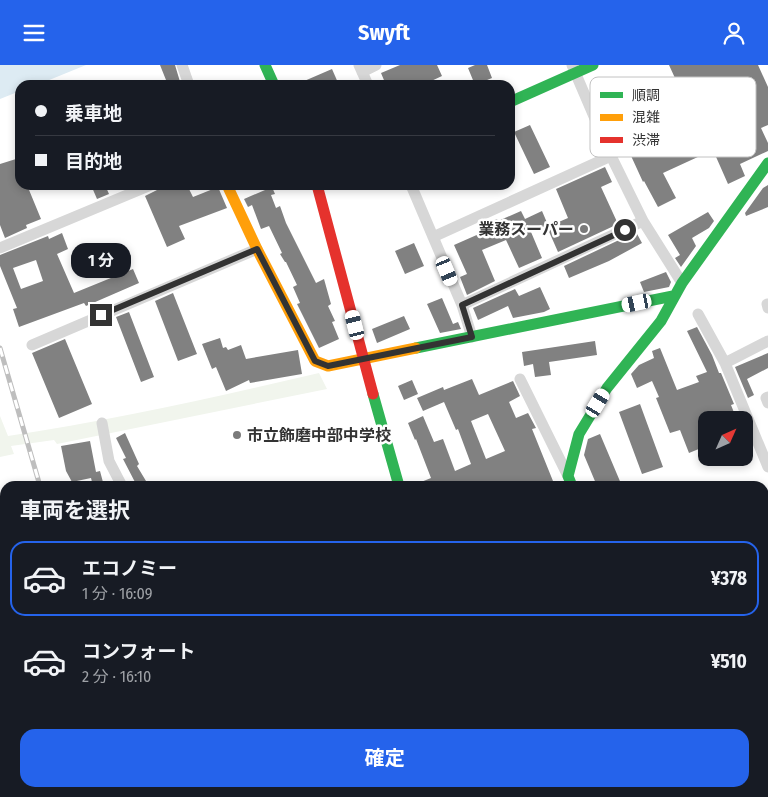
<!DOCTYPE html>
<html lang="ja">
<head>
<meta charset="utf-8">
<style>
	:root { --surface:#171b24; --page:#20242c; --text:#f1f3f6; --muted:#9ea1a6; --line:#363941; --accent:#2563eb }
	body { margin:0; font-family:"Fira Sans Condensed","Noto Sans JP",sans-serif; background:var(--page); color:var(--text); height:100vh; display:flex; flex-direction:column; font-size:19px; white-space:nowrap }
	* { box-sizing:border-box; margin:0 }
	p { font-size:16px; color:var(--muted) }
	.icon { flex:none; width:28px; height:28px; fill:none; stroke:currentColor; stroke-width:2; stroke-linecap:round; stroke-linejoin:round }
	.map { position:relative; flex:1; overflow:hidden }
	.drawer { position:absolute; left:0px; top:416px; width:769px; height:316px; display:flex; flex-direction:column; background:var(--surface); border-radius:15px 15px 0 0; box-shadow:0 2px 8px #0003 }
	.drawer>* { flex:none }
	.top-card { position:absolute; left:15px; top:15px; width:500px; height:110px; border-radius:15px; box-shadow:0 2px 8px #0003; display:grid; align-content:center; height:110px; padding:0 20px; background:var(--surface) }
	.needle { width:32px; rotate:45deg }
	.controls { position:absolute; left:698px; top:346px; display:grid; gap:10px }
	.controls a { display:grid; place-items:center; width:55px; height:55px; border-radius:10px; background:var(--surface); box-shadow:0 2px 8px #0003; font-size:25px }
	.end { position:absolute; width:22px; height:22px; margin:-11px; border:6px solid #333; background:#fff; box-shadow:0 0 0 2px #fff }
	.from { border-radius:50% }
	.bubble { position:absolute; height:35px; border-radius:15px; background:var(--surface); box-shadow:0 2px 8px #0003; font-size:16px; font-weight:700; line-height:35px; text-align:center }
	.car { position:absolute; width:15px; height:30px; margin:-15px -8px; border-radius:6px; box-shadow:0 0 4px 1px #0007; background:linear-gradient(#fff 24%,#345 0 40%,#fff 0 76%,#345 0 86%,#fff 0) }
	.top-card b { display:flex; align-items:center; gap:18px; height:48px; font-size:19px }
	.top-card b+b { border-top:1px solid var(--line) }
	.top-card i { width:12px; height:12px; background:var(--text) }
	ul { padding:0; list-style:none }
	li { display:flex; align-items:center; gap:15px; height:75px; margin:0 10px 8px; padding:0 10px; border:2px solid transparent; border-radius:15px }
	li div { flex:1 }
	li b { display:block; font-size:19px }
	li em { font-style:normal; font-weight:700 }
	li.current { border-color:var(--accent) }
	li>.icon { width:45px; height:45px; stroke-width:1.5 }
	h2 { padding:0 20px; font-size:22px; line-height:60px }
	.cta { display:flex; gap:10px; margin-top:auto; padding:10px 20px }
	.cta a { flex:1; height:58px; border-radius:15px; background:var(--accent); color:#fff; font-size:20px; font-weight:700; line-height:58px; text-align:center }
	header { display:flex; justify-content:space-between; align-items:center; height:65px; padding:0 20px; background:var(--accent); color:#fff; font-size:22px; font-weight:700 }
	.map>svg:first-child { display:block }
	.green { fill:#f1f5ed }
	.water { fill:#ddebf3 }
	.building { fill:#818181; fill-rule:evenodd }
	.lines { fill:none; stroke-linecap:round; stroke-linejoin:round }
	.street { stroke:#d7d7d7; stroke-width:11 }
	.fast { stroke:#30b455; stroke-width:11 }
	.slow { stroke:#ff9f0a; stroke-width:11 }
	.jam { stroke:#e5322d; stroke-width:11 }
	.rail-casing { stroke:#bebebe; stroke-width:5 }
	.rail { stroke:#fff; stroke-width:3; stroke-dasharray:9; stroke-linecap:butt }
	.route { stroke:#333; stroke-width:6 }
	.poi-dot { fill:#7a7a7a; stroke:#fff; stroke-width:2 }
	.labels { text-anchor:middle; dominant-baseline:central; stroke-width:5; stroke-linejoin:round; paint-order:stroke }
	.poi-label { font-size:16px; font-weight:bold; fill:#333; stroke:#fff; text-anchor:end }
	.key { fill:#fff; stroke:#c2c2c2; stroke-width:1 }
	.key-label { font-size:14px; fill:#333 }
</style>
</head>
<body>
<header><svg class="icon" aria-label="menu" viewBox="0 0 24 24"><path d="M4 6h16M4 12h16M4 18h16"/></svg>Swyft<svg class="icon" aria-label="person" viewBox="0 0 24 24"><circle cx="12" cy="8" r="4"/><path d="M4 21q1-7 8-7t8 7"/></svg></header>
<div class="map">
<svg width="768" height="732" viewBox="0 0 768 732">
	<rect width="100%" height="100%" fill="#fff"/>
	<path class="green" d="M319 308 327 324 57 379 54 375 11 381 14 389 0 392V351L8 371C113 355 216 332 319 308Z"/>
	<path class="water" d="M0 0H86L37 20H20V26L0 34Z"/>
	<path class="building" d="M160 0H175L181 20H168Z
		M400 0H437L442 11 427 18 428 20H386L381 8Z
		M475 0H487L492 13 475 20 468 3Z
		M669 0H758L768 22V60L761 63 768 78V86L740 99 745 111 728 119 713 85 663 108 676 133 658 142 644 116 643 117 621 69 658 52 651 37 680 24Z
		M332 4 339 20H295Z
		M530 60 550 102 534 109 514 67Z
		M16 94 20 104V120H27L41 154 26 160 27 163 5 173 0 160V99Z
		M605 102 612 117 601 122 618 159 558 187 547 162 568 153 556 124Z
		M91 120H105L109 129 97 134Z
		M158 120H187L193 132 218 122 227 143 179 161 185 174 167 182 145 131 157 125Z
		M768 120V142L746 151 745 148 763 123Z
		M272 122 275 129 271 130 276 143 280 141 286 158 316 218 324 214 331 239 328 241 335 256 332 257 339 274 319 283 297 239 300 238 293 222 297 220 286 197H285L280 189 282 188 269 161 261 164 252 140 248 142 244 134Z
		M521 146 525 154 542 146 548 160 531 167 542 193 519 203 506 175 482 185 495 216 467 230 460 212 467 209 454 180 488 165 485 159 497 154 498 156Z
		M708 147 714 156 709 163 692 173 696 181 681 202 675 193 680 190 668 170Z
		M636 167 642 178 609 196 569 213 564 201Z
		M62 168 68 184 57 189 74 228 133 204 139 218 86 241 84 238 19 262 13 244 17 243 0 201V190L48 171 49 174ZM36 195 43 216 21 224 13 203Z
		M414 178 424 201 405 209 395 186Z
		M666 207 671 217 669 222 644 227 640 217Z
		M540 222 550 244 544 247 513 253 508 241 478 255 473 243 515 224 519 231Z
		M173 228 197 289 178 296 155 236Z
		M442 233 453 259 458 257 461 264 440 268 427 239Z
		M129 247 154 312 141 317 116 252Z
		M404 251 410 264 377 278 372 264Z
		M697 262 712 290 719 308H721L734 339 731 340 737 355H706V381L689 388 680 365 670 368 656 333 659 332 652 316 637 323 631 309 639 300 654 293 652 286 660 283 677 325 699 317 696 311 707 307 687 266Z
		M220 273 223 283 226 282 228 285 241 280 246 294 298 285 302 309 250 318 249 315 226 326 216 302 212 304 202 279Z
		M65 274 92 339 59 353 32 288Z
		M595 276 597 290 549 297 551 310 535 312 533 299 524 301 522 287Z
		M768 288V303L747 314 754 330 748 333 735 302Z
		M472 314 479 330 513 316 520 331 509 337 516 353 528 348 536 363 532 364 555 421H411L431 413 416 374 415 375 408 358 423 351 434 377 443 374 455 406 471 399 458 364 456 365 444 337 423 346 417 333 443 322 444 325ZM488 349 505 386 486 394 471 356Z
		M412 315 418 329 404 335 398 321Z
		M640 339 663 402 642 409 619 347Z
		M125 368 139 399 137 401 149 421H137L123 394 126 393 116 373Z
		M600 369 622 421H597L584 390 588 374Z
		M90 376 96 407 100 406 104 421H93L91 413 72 417 66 406 61 381Z"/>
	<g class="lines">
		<path class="street" d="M182 0 189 20
			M359 0 368 20
			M572 0 611 91 643 156 682 218
			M362 7 376 0
			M411 120 462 240 643 156
			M433 172 611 91
			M0 183 151 120
			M767 239 768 243
			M462 240 472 272
			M698 249 725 298 768 402
			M32 280 257 184
			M725 298 768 276
			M520 314 568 411
			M768 332 766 333 768 338
			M102 358 109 396 122 421"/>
		<path class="fast" d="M265 0 274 20
			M510 37 593 0
			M416 283 673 231
			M373 329 399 421
			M572 421 568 411 579 369 607 323 661 256 682 218 768 98
			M125 732 134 728"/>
		<path class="slow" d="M227 120 257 184 315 296 328 301 416 283"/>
		<path class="jam" d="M317 120 373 329
			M764 469 768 468
			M516 728 517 732"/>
		<defs>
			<path id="rail" d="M0 283 40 421
				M131 728 132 732
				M749 732 760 728"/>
		</defs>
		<use href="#rail" class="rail-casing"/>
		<use href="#rail" class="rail"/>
	</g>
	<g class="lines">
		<path class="route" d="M101 250 257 184 315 296 328 301 472 272 462 240 625 165"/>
	</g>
	<g class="poi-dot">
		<circle cx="584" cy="164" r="5"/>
		<circle cx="237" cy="370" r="5"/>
	</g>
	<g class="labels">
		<g class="poi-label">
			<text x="574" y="164">業務スーパー</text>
			<text x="247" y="370" text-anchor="start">市立飾磨中部中学校</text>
		</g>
	</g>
	<rect x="590" y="12" width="166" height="80" rx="8" class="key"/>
	<rect x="600" y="27" width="23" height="6" fill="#30b455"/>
	<rect x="600" y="49" width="23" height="7" fill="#ff9f0a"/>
	<rect x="600" y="72" width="23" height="6" fill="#e5322d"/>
	<g class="key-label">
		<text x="632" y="35">順調</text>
		<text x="632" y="57">混雑</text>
		<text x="632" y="80">渋滞</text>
	</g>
</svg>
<div class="controls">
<a><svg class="needle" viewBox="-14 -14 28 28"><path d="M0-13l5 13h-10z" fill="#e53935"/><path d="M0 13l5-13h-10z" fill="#9ea1a6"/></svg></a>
</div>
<i class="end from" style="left:625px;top:165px"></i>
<i class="end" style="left:101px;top:250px"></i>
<div class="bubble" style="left:71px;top:178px;width:60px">1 分</div>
<i class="car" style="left:447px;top:206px;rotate:157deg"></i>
<i class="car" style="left:637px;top:238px;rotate:258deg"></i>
<i class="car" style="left:355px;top:260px;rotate:346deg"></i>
<i class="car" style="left:598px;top:338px;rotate:31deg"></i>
<div class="top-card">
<b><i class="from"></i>乗車地</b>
<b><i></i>目的地</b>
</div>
<section class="drawer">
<h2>車両を選択</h2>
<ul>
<li class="current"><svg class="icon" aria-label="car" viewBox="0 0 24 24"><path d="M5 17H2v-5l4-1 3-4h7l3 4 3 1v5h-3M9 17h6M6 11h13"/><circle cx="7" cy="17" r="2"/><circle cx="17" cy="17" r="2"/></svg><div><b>エコノミー</b><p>1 分 · 16:09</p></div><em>¥378</em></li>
<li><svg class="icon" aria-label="car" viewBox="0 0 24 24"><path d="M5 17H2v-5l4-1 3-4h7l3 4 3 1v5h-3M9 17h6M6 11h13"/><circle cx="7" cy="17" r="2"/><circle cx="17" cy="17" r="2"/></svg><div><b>コンフォート</b><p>2 分 · 16:10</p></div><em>¥510</em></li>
</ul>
<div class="cta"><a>確定</a></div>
</section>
</div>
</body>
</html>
